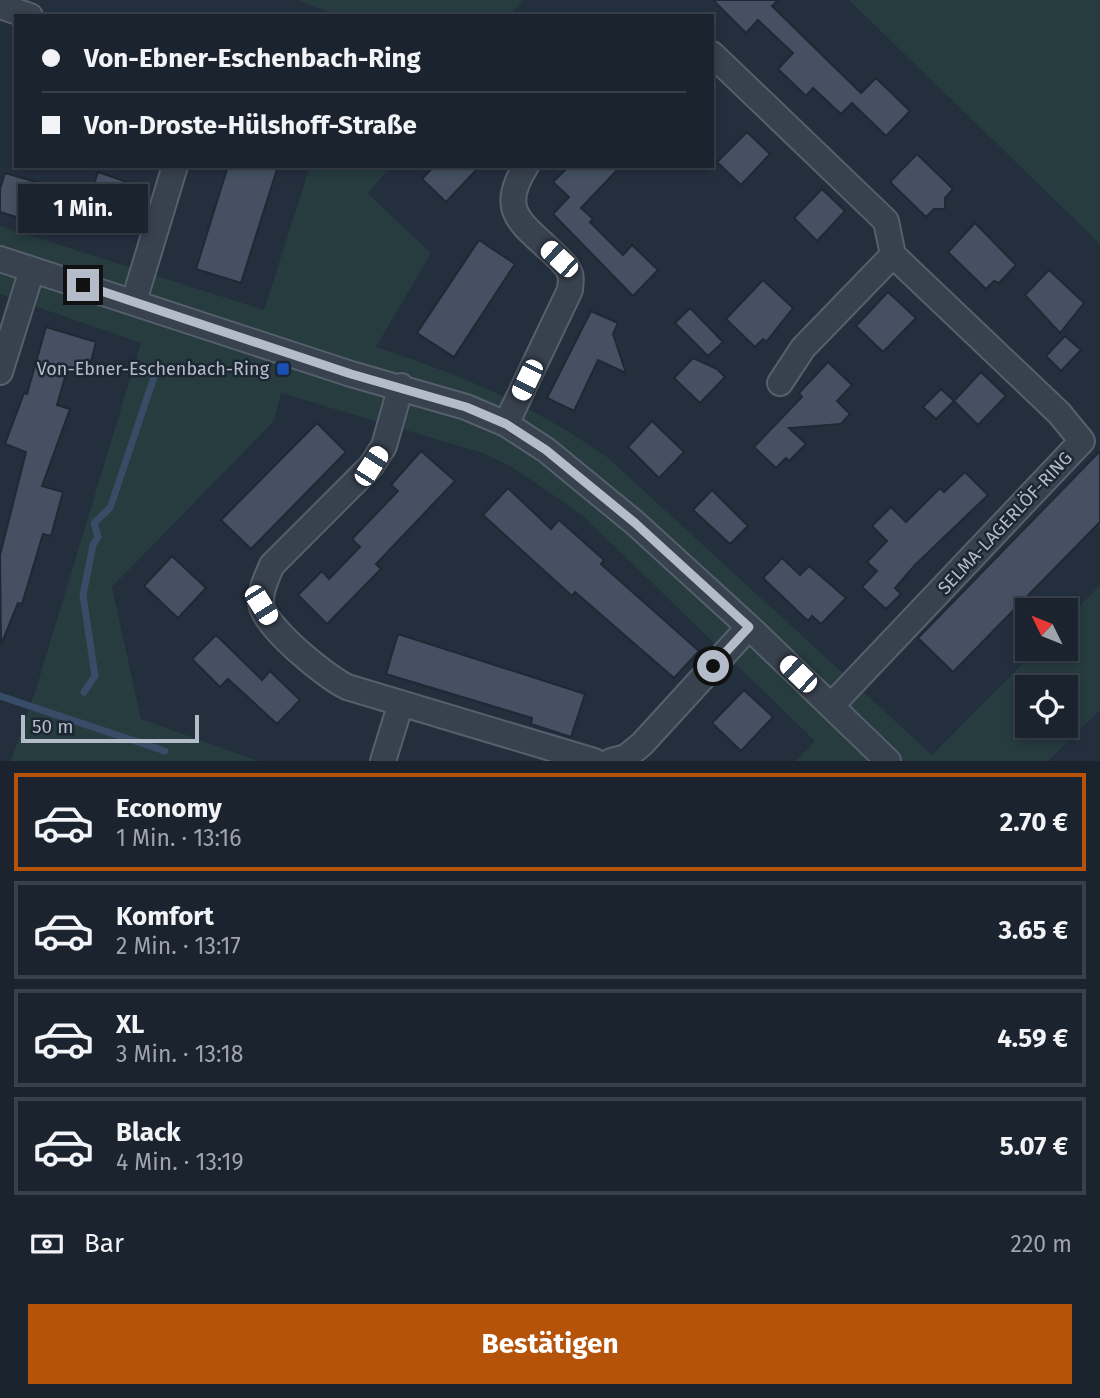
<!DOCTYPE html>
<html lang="de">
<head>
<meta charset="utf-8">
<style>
	:root { --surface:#1b232e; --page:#282f3a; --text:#f1f3f6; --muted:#a0a4aa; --line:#39404a; --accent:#b45309 }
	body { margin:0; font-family:"Fira Sans",sans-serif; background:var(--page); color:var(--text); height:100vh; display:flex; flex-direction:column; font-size:26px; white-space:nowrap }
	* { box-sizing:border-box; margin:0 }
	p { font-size:23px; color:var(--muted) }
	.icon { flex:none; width:38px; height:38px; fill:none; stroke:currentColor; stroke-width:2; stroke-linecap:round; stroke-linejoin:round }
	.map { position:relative; height:761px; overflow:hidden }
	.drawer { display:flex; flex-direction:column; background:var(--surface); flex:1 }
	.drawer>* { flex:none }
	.top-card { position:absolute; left:14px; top:14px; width:700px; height:154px; border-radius:0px; box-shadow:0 4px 10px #0003,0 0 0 2px var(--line); display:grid; align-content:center; height:154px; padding:0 28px; background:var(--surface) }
	.needle { width:46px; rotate:313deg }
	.controls { position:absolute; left:1015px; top:598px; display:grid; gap:14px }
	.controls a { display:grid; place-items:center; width:63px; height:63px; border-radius:0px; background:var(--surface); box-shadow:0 4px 10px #0003,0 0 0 2px var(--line); font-size:35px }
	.scale { position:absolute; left:21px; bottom:18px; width:178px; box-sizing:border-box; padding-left:7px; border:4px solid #b4bcc9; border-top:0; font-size:19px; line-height:24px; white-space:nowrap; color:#b4bcc9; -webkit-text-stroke:5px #1d2633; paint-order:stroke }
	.end { position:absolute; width:32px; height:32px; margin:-16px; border:9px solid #b4bcc9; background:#111; box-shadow:0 0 0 4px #111 }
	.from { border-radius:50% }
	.bubble { position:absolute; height:49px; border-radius:0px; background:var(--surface); box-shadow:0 4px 10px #0003,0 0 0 2px var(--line); font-size:23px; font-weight:700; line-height:49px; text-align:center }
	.car { position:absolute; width:21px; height:42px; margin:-21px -10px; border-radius:9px; box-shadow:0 0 5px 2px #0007; background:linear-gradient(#fff 24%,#345 0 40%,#fff 0 76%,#345 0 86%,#fff 0) }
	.top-card b { display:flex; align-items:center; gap:24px; height:66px; font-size:26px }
	.top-card b+b { border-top:2px solid var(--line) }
	.top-card i { width:18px; height:18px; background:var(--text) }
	ul { padding:12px 0 0; list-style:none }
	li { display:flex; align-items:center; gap:21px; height:98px; margin:0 14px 10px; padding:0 14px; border:4px solid var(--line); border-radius:0px }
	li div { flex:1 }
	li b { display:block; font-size:26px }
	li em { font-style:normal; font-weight:700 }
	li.selected { border-color:var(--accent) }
	li>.icon { width:63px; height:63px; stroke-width:1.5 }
	.pay { display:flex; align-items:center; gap:18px; height:77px; padding:0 28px; font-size:26px }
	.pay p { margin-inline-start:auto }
	.button { display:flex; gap:14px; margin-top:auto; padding:14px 28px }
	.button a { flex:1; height:80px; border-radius:0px; background:var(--accent); color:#fff; font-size:28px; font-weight:700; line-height:80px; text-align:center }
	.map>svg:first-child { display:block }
	.green { fill:#263c3f; fill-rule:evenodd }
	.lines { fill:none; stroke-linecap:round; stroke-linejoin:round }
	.stream { stroke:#394c67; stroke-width:7 }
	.building { fill:#455162; stroke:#1f2835; stroke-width:2 }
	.street-casing { stroke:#565f6c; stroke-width:28 }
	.street { stroke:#38414e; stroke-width:24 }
	.route { stroke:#b4bcc9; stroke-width:9 }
	.transit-dot { fill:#1a4fb4; stroke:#1d2633; stroke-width:2.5 }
	.labels { text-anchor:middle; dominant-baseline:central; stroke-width:5; stroke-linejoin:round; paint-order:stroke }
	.poi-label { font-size:18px; fill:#b4bcc9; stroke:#1d2633; text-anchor:end }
	.street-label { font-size:18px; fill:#b4bcc9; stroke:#1d2633 }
</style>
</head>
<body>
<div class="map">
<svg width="1100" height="761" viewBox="0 0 1100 761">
	<rect width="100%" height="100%" fill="#242f3e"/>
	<path class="green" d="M298 0H524L509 16H339Z
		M849 0H1100V244Z
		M310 166H390L368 194 431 253 376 347C462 375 533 405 607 457L932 755 1037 649H1066V620L1100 585V710L1048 761H796L815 741 581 514 512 467 483 453 281 393 274 421 112 587 141 719 258 761H11L36 689 141 343 0 294V226L264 310ZM1027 688H1066V726H1027Z"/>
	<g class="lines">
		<path class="stream" d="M84 692 95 676 83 595 93 545 98 537 94 523 110 508 154 377
			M0 696 165 751"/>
	</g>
	<path class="building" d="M713 0H778L772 6 861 93 876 78 910 111 886 136 852 103 841 114 813 88 806 96 778 69 793 53 758 20 746 33Z
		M747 132 770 154 741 185 717 162Z
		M917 154 953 189 945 198V209H934L926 217 890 182Z
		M228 166H278L241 283 196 269Z
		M434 166H480L446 202 422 179Z
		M569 166H621L581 208 593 219 590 222 623 255 632 245 658 270 633 296 553 214 569 197 553 182Z
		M98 172 139 186 127 219 87 205Z
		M5 173 53 187 42 225 0 212V189Z
		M822 189 845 211 817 241 794 218Z
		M975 223 1016 265 999 283 994 281 986 289 948 252Z
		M479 240 515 264 454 357 417 333Z
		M1049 270 1084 303 1060 333 1025 295Z
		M763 280 793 308 766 342 763 339 755 347 726 319Z
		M888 292 916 318 883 352 856 326Z
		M690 308 723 342 708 356 675 323Z
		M591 311 618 323 613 334 626 373 598 360 574 411 547 398Z
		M46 327 96 342 88 373 68 367 57 405 70 409 42 486 63 492 51 536 43 534 22 604 18 603 1 645 0 555 26 452 5 444 24 393 27 394Z
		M1065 336 1081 350 1061 371 1046 356Z
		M693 358 717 369 725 377 700 403 674 378Z
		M828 362 852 385 837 401 850 414 841 424 789 428 806 444 789 461 786 458 776 468 754 447 802 397 799 393Z
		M981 372 1006 396 978 425 954 401Z
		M941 389 954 401 936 419 923 407Z
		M652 421 684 452 659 478 628 447Z
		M317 423 346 452 251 549 221 520Z
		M421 451 455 481 376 564 381 569 327 624 298 595 322 571 329 579 360 547 352 539 398 491 391 485Z
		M1100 451V522L953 672 918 638Z
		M965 472 988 495 916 564 895 588 901 594 886 609 862 587 877 571 867 562 887 541 872 526 891 507 906 522 940 488 944 492Z
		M508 488 551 529 559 520 604 560 601 564 699 651 674 678 575 592 572 596 483 515Z
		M712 490 748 526 730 544 693 510Z
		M172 556 206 588 178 618 144 586Z
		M782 558 800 575 809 566 846 598 821 624 812 616 808 621 763 578Z
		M398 634 585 694 571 737 531 724 532 718 386 674Z
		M216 635 262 680 270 671 300 700 277 724 228 679 220 687 192 659Z
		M744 690 773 717 741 751 712 723Z"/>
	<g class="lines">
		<defs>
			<path id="street" d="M0 6 30 16
				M712 54 886 221 893 255 1059 413 1082 441 831 706
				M0 259 351 374 466 407 506 424 546 450 635 523 749 627 888 761
				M134 301 175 166
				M0 372 32 270
				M780 383 803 348 893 255
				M401 386 384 446 371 466 272 565C267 577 260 590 261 603 263 626 326 677 347 687L594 761
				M506 424 570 290C570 286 572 278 570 274 568 266 558 258 552 252 520 222 498 210 526 166
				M383 761 401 703
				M611 761 626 757 642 744 749 627"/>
		</defs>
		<use href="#street" class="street-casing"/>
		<use href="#street" class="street"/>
	</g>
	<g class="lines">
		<path class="route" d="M83 285 351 374 466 407 506 424 546 450 635 523 749 627 713 666"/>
	</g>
	<rect class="transit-dot" x="276" y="362" width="14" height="14" rx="3.5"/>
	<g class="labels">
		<g class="poi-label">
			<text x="269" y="369">Von-Ebner-Eschenbach-Ring</text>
		</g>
		<g class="street-label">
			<text transform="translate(1005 523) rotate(-47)">SELMA-LAGERLÖF-RING</text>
		</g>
	</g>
</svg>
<div class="controls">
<a><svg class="needle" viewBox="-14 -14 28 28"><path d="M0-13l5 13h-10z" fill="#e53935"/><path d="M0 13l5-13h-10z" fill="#a0a4aa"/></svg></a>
<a><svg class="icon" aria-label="locate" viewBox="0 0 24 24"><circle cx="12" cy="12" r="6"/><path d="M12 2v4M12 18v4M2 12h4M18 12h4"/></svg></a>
</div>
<div class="scale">50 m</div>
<i class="end from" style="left:713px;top:666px"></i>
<i class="end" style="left:83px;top:285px"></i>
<div class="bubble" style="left:18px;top:184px;width:130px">1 Min.</div>
<i class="car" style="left:559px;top:259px;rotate:313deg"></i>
<i class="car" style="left:527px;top:380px;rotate:206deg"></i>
<i class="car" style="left:371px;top:466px;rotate:33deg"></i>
<i class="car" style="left:261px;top:605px;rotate:148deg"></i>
<i class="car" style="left:798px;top:674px;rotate:314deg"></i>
<div class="top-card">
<b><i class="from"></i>Von-Ebner-Eschenbach-Ring</b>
<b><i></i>Von-Droste-Hülshoff-Straße</b>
</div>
</div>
<section class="drawer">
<ul>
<li class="selected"><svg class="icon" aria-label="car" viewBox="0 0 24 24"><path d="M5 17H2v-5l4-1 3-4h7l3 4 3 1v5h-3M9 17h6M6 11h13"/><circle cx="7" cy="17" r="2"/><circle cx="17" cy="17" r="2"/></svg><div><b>Economy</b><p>1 Min. · 13:16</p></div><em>2.70 €</em></li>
<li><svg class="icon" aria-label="car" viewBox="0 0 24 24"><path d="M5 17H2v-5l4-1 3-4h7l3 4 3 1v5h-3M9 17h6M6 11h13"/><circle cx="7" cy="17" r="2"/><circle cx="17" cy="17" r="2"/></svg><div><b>Komfort</b><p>2 Min. · 13:17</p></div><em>3.65 €</em></li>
<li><svg class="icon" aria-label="car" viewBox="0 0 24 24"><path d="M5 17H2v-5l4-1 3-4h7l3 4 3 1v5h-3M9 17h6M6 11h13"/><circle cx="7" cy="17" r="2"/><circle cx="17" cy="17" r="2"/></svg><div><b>XL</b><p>3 Min. · 13:18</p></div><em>4.59 €</em></li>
<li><svg class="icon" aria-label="car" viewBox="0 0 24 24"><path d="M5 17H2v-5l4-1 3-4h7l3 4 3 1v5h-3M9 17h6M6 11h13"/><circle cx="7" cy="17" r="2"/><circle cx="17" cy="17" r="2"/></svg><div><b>Black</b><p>4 Min. · 13:19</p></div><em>5.07 €</em></li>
</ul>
<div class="pay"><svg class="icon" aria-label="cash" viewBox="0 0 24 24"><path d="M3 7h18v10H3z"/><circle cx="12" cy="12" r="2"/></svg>Bar<p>220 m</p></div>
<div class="button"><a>Bestätigen</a></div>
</section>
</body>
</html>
